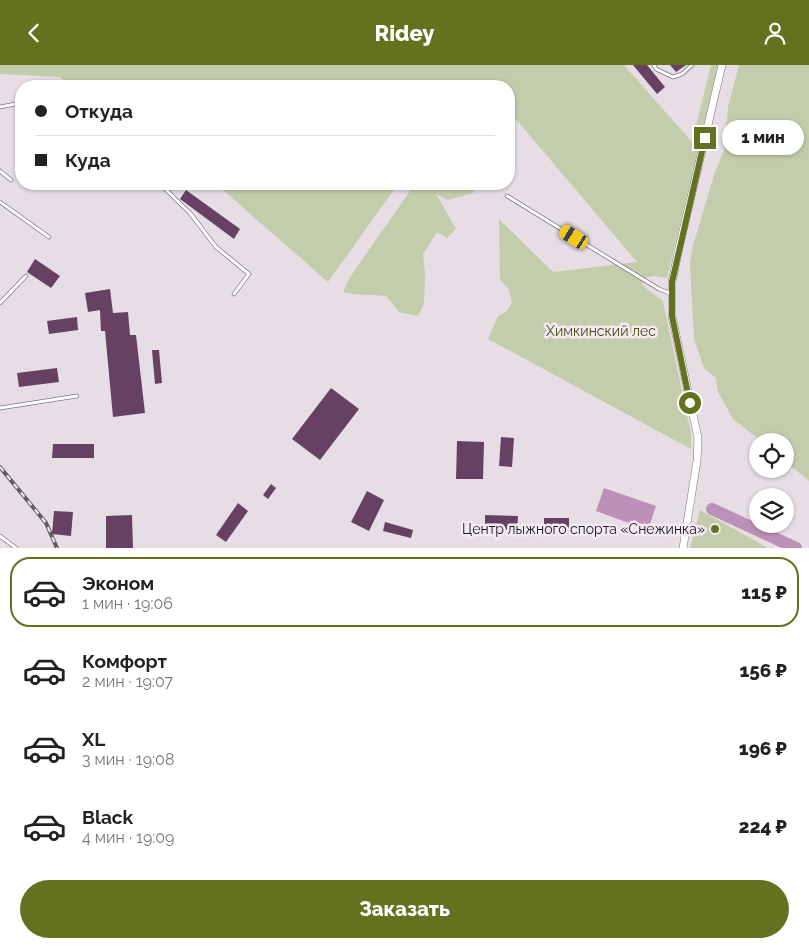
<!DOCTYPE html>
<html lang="ru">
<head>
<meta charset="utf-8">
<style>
	:root { --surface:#fff; --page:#f2f2f2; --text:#222; --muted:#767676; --line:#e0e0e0; --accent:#63721f }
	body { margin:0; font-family:Raleway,sans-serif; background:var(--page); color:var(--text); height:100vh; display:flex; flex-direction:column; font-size:19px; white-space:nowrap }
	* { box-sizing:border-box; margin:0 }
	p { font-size:16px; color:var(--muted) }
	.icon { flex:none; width:28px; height:28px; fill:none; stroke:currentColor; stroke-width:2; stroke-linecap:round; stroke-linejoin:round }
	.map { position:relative; height:483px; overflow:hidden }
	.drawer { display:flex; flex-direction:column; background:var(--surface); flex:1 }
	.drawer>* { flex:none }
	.top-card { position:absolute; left:15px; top:15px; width:500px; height:110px; border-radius:20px; box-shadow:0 1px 4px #0004; display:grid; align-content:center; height:110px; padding:0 20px; background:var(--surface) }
	.tools { position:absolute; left:749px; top:368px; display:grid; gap:10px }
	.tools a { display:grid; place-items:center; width:45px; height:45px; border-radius:50%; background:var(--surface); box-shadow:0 1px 4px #0004; font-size:25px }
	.end { position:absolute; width:22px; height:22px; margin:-11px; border:6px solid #63721f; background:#fff; box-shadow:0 0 0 2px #fff }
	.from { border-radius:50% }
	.bubble { position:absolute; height:35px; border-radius:18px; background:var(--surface); box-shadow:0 1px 4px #0004; font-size:16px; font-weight:800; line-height:35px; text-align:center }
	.car { position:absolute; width:15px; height:30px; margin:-15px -8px; border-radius:6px; box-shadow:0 0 4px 1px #0007; background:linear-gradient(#f5c518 24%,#345 0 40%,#f5c518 0 76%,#345 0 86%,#f5c518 0) }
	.top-card b { display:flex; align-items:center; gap:18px; height:48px; font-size:19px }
	.top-card b+b { border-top:1px solid var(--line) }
	.top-card i { width:12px; height:12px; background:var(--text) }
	ul { padding:9px 0 0; list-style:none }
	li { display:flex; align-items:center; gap:15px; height:70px; margin:0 10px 8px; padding:0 10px; border:2px solid transparent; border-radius:20px }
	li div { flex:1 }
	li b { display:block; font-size:19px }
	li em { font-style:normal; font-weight:800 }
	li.current { border-color:var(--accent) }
	li>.icon { width:45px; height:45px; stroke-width:1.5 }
	.button { display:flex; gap:10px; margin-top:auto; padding:10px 20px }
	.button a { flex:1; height:58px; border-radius:30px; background:var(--accent); color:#fff; font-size:20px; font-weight:800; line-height:58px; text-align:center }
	header { display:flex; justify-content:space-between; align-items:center; height:65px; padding:0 20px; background:var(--accent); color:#fff; font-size:22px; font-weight:800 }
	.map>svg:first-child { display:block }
	.green { fill:#c4cdab }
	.water { fill:#bc90b7 }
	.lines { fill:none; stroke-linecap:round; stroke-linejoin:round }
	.river { stroke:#bc90b7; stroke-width:12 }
	.building { fill:#674164 }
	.service-casing { stroke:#7f767e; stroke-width:4.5 }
	.minor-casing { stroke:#7f767e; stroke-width:8 }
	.service { stroke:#fff; stroke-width:3 }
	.minor { stroke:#fff; stroke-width:7 }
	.rail-casing { stroke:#615c61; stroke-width:4 }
	.rail { stroke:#f4eaf2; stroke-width:2; stroke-dasharray:5.5; stroke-linecap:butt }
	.route { stroke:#63721f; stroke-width:6 }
	.poi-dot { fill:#63721f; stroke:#f4eaf2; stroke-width:2 }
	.labels { text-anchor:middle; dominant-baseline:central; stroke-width:5; stroke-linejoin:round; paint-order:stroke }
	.park-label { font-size:14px; fill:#424d10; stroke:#f4eaf2 }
	.poi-label { font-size:14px; fill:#1b181b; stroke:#f4eaf2; text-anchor:end }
</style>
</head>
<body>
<header><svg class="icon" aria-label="back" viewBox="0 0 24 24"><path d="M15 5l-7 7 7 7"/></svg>Ridey<svg class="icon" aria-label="person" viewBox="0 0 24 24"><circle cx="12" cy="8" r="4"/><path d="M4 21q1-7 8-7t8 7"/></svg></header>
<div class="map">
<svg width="809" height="483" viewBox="0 0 809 483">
	<rect width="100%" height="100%" fill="#e6dde5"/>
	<path class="green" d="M0 0H624L692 77 711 0H718L667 213 654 211 644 213 642 220 663 236 691 369V384L488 274 498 251 506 247 512 238 509 225 500 214 499 154 553 207 637 197 509 46V21H73L59 12 0 9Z
		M739 0H809V416L785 396V376H761L733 354 718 327 716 313 704 303 694 274 690 199 692 184 714 110 724 85 728 42Z
		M216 119H398L328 217Z
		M415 119H475L473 128 448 135 436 129 456 164 447 173 437 167 423 189 425 209 424 239 418 251 399 247 386 231C371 229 357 231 343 227L350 212Z
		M700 445 768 483H690Z"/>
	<path class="water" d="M604 423 656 441 648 465 596 446Z"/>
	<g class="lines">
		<path class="river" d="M712 444 796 483"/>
	</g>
	<path class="building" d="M633 0H647L665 22 657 29Z
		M670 0H686L676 7Z
		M186 125 240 164 234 174 180 134Z
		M35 194 60 211 51 223 27 207Z
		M110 224 113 248 128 247 130 270H136L145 348 113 352 105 266H101L100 245 88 247 85 228Z
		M77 252 78 265 49 269 47 256Z
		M152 285H159L162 318 155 319Z
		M57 303 59 317 19 322 17 308Z
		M331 323 359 344 320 395 292 374Z
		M501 372 514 373 512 402 499 401Z
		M457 376 484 377 483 414H456Z
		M53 379H94V393H52Z
		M271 419 276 423 268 434 263 430Z
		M367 426 384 435 369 466 351 457Z
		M238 438 248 446 226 477 216 470Z
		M54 446 73 447 71 471 52 469Z
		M132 450 133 483H106V451Z
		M485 450 518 451 517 465 485 464Z
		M544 453H569V467H544Z
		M385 457 413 465 411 473 383 466Z"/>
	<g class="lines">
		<defs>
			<path id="service" d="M654 0 656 4 673 12 682 9 692 0
				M0 42 21 38
				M0 106 11 115
				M160 119 190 148 216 182 249 209 234 229
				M507 131 659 224 672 229
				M0 137 49 172
				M0 238 26 211
				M0 343 77 331
				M0 471 16 483"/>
			<path id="minor" d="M683 483 697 396 698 373 672 251V217L679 183 722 0"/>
		</defs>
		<use href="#service" class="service-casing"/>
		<use href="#minor" class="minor-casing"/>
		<use href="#service" class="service"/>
		<use href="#minor" class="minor"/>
		<defs>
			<path id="rail" d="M0 402 46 458 57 483"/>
		</defs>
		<use href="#rail" class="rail-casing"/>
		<use href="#rail" class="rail"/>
	</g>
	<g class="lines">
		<path class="route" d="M690 338 672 251V217L705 73"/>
	</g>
	<circle class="poi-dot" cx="715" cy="464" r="5"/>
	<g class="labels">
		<g class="park-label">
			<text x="601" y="266">Химкинский лес</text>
		</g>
		<g class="poi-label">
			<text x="705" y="464">Центр лыжного спорта «Снежинка»</text>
		</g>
	</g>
</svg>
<div class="tools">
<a><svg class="icon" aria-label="locate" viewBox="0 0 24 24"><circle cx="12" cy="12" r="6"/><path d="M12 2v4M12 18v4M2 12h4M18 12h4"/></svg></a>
<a><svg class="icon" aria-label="layers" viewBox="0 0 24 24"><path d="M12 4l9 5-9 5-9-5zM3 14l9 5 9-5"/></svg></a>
</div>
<i class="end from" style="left:690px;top:338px"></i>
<i class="end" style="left:705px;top:73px"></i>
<div class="bubble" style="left:722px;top:55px;width:82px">1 мин</div>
<i class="car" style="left:574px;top:172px;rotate:302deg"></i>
<div class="top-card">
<b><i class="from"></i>Откуда</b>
<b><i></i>Куда</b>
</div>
</div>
<section class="drawer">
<ul>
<li class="current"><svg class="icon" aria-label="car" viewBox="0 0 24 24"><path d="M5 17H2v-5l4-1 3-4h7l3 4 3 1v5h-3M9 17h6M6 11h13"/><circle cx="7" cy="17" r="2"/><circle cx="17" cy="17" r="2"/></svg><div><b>Эконом</b><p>1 мин · 19:06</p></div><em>115 ₽</em></li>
<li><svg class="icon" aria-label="car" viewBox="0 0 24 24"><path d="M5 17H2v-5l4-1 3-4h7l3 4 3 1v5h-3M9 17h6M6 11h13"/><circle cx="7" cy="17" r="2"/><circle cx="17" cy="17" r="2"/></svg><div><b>Комфорт</b><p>2 мин · 19:07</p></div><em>156 ₽</em></li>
<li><svg class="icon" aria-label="car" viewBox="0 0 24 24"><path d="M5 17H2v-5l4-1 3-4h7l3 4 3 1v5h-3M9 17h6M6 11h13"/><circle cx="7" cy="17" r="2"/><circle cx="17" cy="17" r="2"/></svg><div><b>XL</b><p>3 мин · 19:08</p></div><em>196 ₽</em></li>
<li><svg class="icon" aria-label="car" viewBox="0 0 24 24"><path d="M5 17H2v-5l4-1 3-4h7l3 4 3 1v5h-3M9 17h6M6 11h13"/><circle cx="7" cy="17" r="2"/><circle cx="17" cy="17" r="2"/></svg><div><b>Black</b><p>4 мин · 19:09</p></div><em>224 ₽</em></li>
</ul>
<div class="button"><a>Заказать</a></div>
</section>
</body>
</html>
